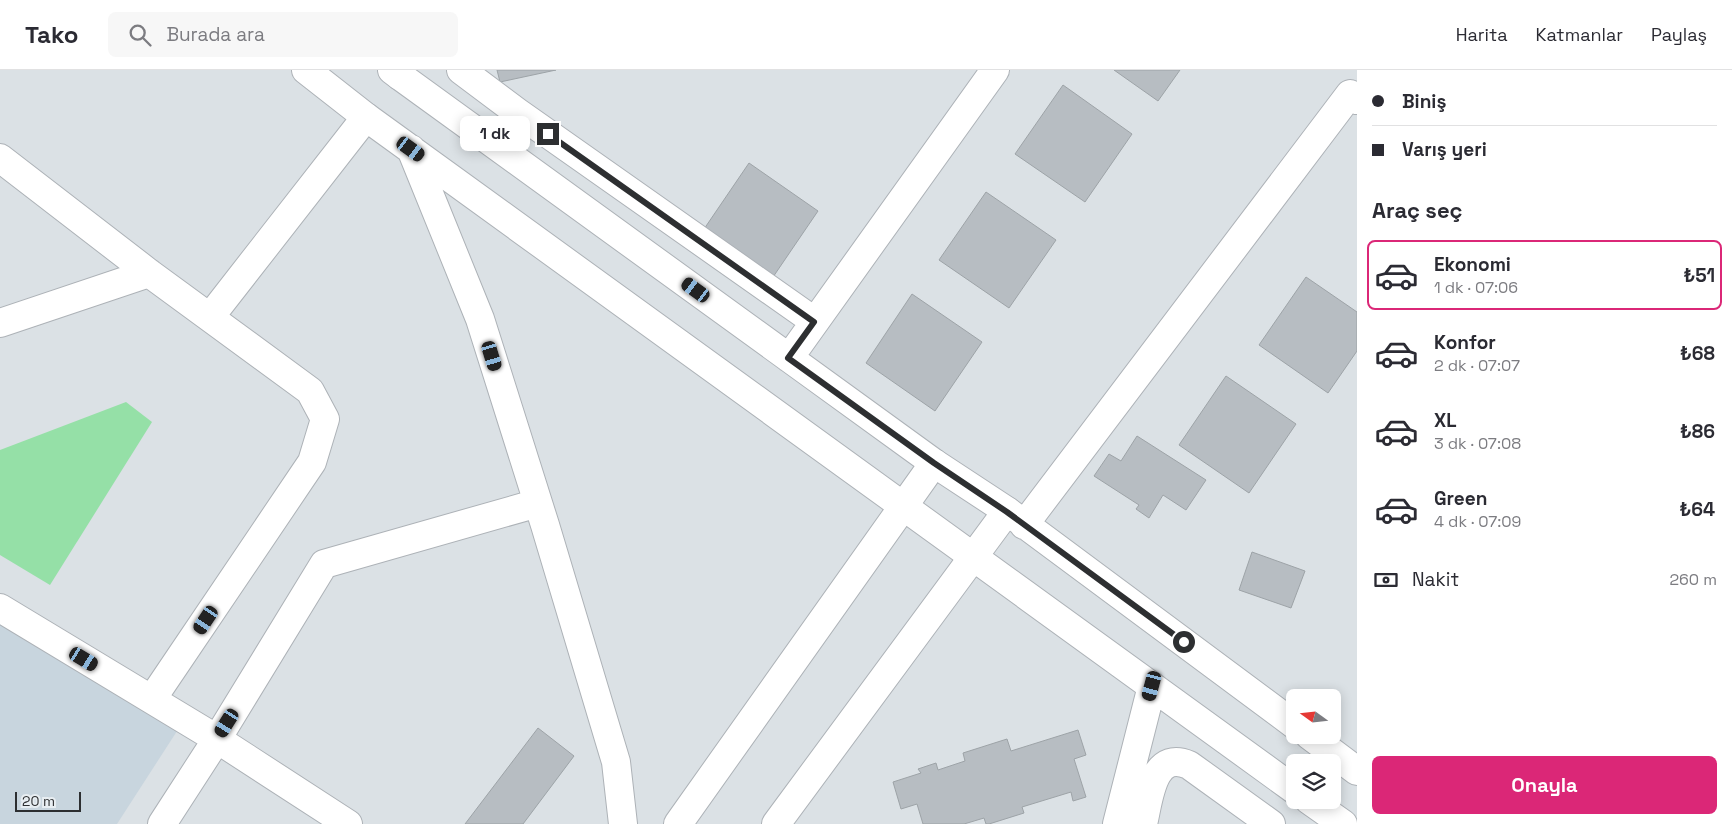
<!DOCTYPE html>
<html lang="tr">
<head>
<meta charset="utf-8">
<style>
	:root { --surface:#fff; --page:#f7f7f7; --text:#2b2b33; --muted:#7c7c81; --line:#e1e1e2; --accent:#db2777 }
	body { margin:0; font-family:"Space Grotesk",sans-serif; background:var(--page); color:var(--text); height:100vh; display:flex; flex-direction:column; font-size:19px; white-space:nowrap }
	* { box-sizing:border-box; margin:0 }
	p { font-size:16px; color:var(--muted) }
	.icon { flex:none; width:28px; height:28px; fill:none; stroke:currentColor; stroke-width:2; stroke-linecap:round; stroke-linejoin:round }
	.map { position:relative; flex:1; overflow:hidden }
	.sheet { display:flex; flex-direction:column; background:var(--surface); width:375px }
	.sheet>* { flex:none }
	.banner { display:grid; align-content:center; height:110px; padding:0 15px; background:var(--surface) }
	.needle { width:32px; rotate:285deg }
	.fabs { position:absolute; left:1286px; top:619px; display:grid; gap:10px }
	.fabs a { display:grid; place-items:center; width:55px; height:55px; border-radius:8px; background:var(--surface); box-shadow:0 2px 12px #0003; font-size:25px }
	.scale { position:absolute; left:15px; bottom:12px; width:66px; box-sizing:border-box; padding-left:5px; border:2px solid #2d2f31; border-top:0; font-size:14px; line-height:18px; white-space:nowrap; color:#2d2f31; -webkit-text-stroke:4px #e8eef2; paint-order:stroke }
	.end { position:absolute; width:22px; height:22px; margin:-11px; border:6px solid #2d2f31; background:#fff; box-shadow:0 0 0 2px #fff }
	.from { border-radius:50% }
	.bubble { position:absolute; height:35px; border-radius:8px; background:var(--surface); box-shadow:0 2px 12px #0003; font-size:16px; font-weight:700; line-height:35px; text-align:center }
	.car { position:absolute; width:15px; height:30px; margin:-15px -8px; border-radius:6px; box-shadow:0 0 4px 1px #0007; background:linear-gradient(#222 24%,#8ab4d8 0 40%,#222 0 76%,#8ab4d8 0 86%,#222 0) }
	.banner b { display:flex; align-items:center; gap:18px; height:48px; font-size:19px }
	.banner b+b { border-top:1px solid var(--line) }
	.banner i { width:12px; height:12px; background:var(--text) }
	ul { padding:0; list-style:none }
	li { display:flex; align-items:center; gap:15px; height:70px; margin:0 10px 8px; padding:0 5px; border:2px solid transparent; border-radius:8px }
	li div { flex:1 }
	li b { display:block; font-size:19px }
	li em { font-style:normal; font-weight:700 }
	li.active { border-color:var(--accent) }
	li>.icon { width:45px; height:45px; stroke-width:1.5 }
	h2 { padding:0 15px; font-size:22px; line-height:60px }
	.pay { display:flex; align-items:center; gap:12px; height:55px; padding:0 15px; font-size:19px }
	.pay p { margin-inline-start:auto }
	.primary-button { display:flex; gap:10px; margin-top:auto; padding:10px 15px }
	.primary-button a { flex:1; height:58px; border-radius:8px; background:var(--accent); color:#fff; font-size:20px; font-weight:700; line-height:58px; text-align:center }
	header { display:flex; align-items:center; gap:30px; box-sizing:border-box; height:70px; padding:0 25px; background:var(--surface); border-bottom:1px solid var(--line) }
	header strong { font-size:24px }
	nav { display:flex; gap:28px; margin-inline-start:auto; font-size:18px }
	.search { width:350px; height:45px; background:var(--page); display:flex; align-items:center; gap:12px; box-sizing:border-box; padding:0 18px; border-radius:8px; color:var(--muted); font-size:19px }
	main { display:flex; flex:1; min-height:0 }
	.map>svg:first-child { display:block }
	.built { fill:#c8d5de }
	.green { fill:#95e0a7 }
	.building { fill:#b7bdc2; stroke:#9da3a7 }
	.lines { fill:none; stroke-linecap:round; stroke-linejoin:round }
	.minor-casing { stroke:#adb2b7; stroke-width:30 }
	.major-casing { stroke:#adb2b7; stroke-width:30 }
	.minor { stroke:#fff; stroke-width:28 }
	.major { stroke:#fff; stroke-width:28 }
	.route { stroke:#2d2f31; stroke-width:6 }
</style>
</head>
<body>
<header>
<strong>Tako</strong>
<div class="search"><svg class="icon" aria-label="search" viewBox="0 0 24 24"><circle cx="10" cy="10" r="6"/><path d="M15 15l6 6"/></svg>Burada ara</div>
<nav><a>Harita</a><a>Katmanlar</a><a>Paylaş</a></nav>
</header>
<main>
<div class="map">
<svg width="1357" height="754" viewBox="0 0 1357 754">
	<rect width="100%" height="100%" fill="#dbe1e5"/>
	<path class="built" d="M0 549 179 658 117 754H0Z"/>
	<path class="green" d="M126 332 152 352 50 515 0 485V380Z"/>
	<path class="building" d="M497 0H556L500 12Z
		M1114 0H1180L1158 31Z
		M1063 15 1132 64 1085 132 1015 84Z
		M749 93 818 141 771 210 702 162Z
		M986 122 1056 170 1009 238 939 190Z
		M1306 207 1357 242V281L1328 323 1259 275Z
		M912 224 982 272 935 341 866 293Z
		M1226 306 1296 354 1249 423 1179 375Z
		M1137 366 1206 410 1186 440 1163 425 1149 448 1136 439 1139 435 1094 406 1109 384 1121 391Z
		M1252 482 1305 501 1291 538 1239 520Z
		M538 658 574 686 523 754H465Z
		M1078 660 1086 685 1074 689 1086 727 1073 731 1071 722 1022 737 1024 743 989 754H986L984 748 964 754H923L917 734 901 739 893 712 921 703 918 699 936 693 938 700 965 691 963 683 1007 669 1011 681Z"/>
	<g class="lines">
		<defs>
			<path id="minor" d="M461 0 517 42 814 251
				M400 6 934 393 1007 441 1295 655
				M411 79 480 249 545 455 616 692 623 754
				M0 88 149 203 310 321 325 349 312 392 152 629
				M210 247 366 47 1295 720
				M0 253 149 203
				M789 288 995 0
				M1024 455 1350 24 1357 30
				M0 538 217 669 348 754
				M1309 665 1357 701
				M1309 730 1343 754
				M162 754 217 669 324 494 538 433
				M1117 754 1152 616
				M1143 754C1149 730 1152 679 1189 695L1271 754"/>
			<path id="major" d="M306 0 366 47
				M392 0 400 6
				M678 754 934 393
				M776 754 1007 441"/>
		</defs>
		<use href="#minor" class="minor-casing"/>
		<use href="#major" class="major-casing"/>
		<use href="#minor" class="minor"/>
		<use href="#major" class="major"/>
	</g>
	<g class="lines">
		<path class="route" d="M548 64 814 252 788 288 934 393 1007 442 1184 572"/>
	</g>
</svg>
<div class="fabs">
<a><svg class="needle" viewBox="-14 -14 28 28"><path d="M0-13l5 13h-10z" fill="#e53935"/><path d="M0 13l5-13h-10z" fill="#7c7c81"/></svg></a>
<a><svg class="icon" aria-label="layers" viewBox="0 0 24 24"><path d="M12 4l9 5-9 5-9-5zM3 14l9 5 9-5"/></svg></a>
</div>
<div class="scale">20 m</div>
<i class="end from" style="left:1184px;top:572px"></i>
<i class="end" style="left:548px;top:64px"></i>
<div class="bubble" style="left:460px;top:46px;width:70px">1 dk</div>
<i class="car" style="left:411px;top:79px;rotate:126deg"></i>
<i class="car" style="left:696px;top:220px;rotate:306deg"></i>
<i class="car" style="left:492px;top:286px;rotate:163deg"></i>
<i class="car" style="left:206px;top:550px;rotate:214deg"></i>
<i class="car" style="left:84px;top:589px;rotate:121deg"></i>
<i class="car" style="left:1152px;top:616px;rotate:195deg"></i>
<i class="car" style="left:227px;top:653px;rotate:212deg"></i>
</div>
<section class="sheet">
<div class="banner">
<b><i class="from"></i>Biniş</b>
<b><i></i>Varış yeri</b>
</div>
<h2>Araç seç</h2>
<ul>
<li class="active"><svg class="icon" aria-label="car" viewBox="0 0 24 24"><path d="M5 17H2v-5l4-1 3-4h7l3 4 3 1v5h-3M9 17h6M6 11h13"/><circle cx="7" cy="17" r="2"/><circle cx="17" cy="17" r="2"/></svg><div><b>Ekonomi</b><p>1 dk · 07:06</p></div><em>₺51</em></li>
<li><svg class="icon" aria-label="car" viewBox="0 0 24 24"><path d="M5 17H2v-5l4-1 3-4h7l3 4 3 1v5h-3M9 17h6M6 11h13"/><circle cx="7" cy="17" r="2"/><circle cx="17" cy="17" r="2"/></svg><div><b>Konfor</b><p>2 dk · 07:07</p></div><em>₺68</em></li>
<li><svg class="icon" aria-label="car" viewBox="0 0 24 24"><path d="M5 17H2v-5l4-1 3-4h7l3 4 3 1v5h-3M9 17h6M6 11h13"/><circle cx="7" cy="17" r="2"/><circle cx="17" cy="17" r="2"/></svg><div><b>XL</b><p>3 dk · 07:08</p></div><em>₺86</em></li>
<li><svg class="icon" aria-label="car" viewBox="0 0 24 24"><path d="M5 17H2v-5l4-1 3-4h7l3 4 3 1v5h-3M9 17h6M6 11h13"/><circle cx="7" cy="17" r="2"/><circle cx="17" cy="17" r="2"/></svg><div><b>Green</b><p>4 dk · 07:09</p></div><em>₺64</em></li>
</ul>
<div class="pay"><svg class="icon" aria-label="cash" viewBox="0 0 24 24"><path d="M3 7h18v10H3z"/><circle cx="12" cy="12" r="2"/></svg>Nakit<p>260 m</p></div>
<div class="primary-button"><a>Onayla</a></div>
</section>
</main>
</body>
</html>
